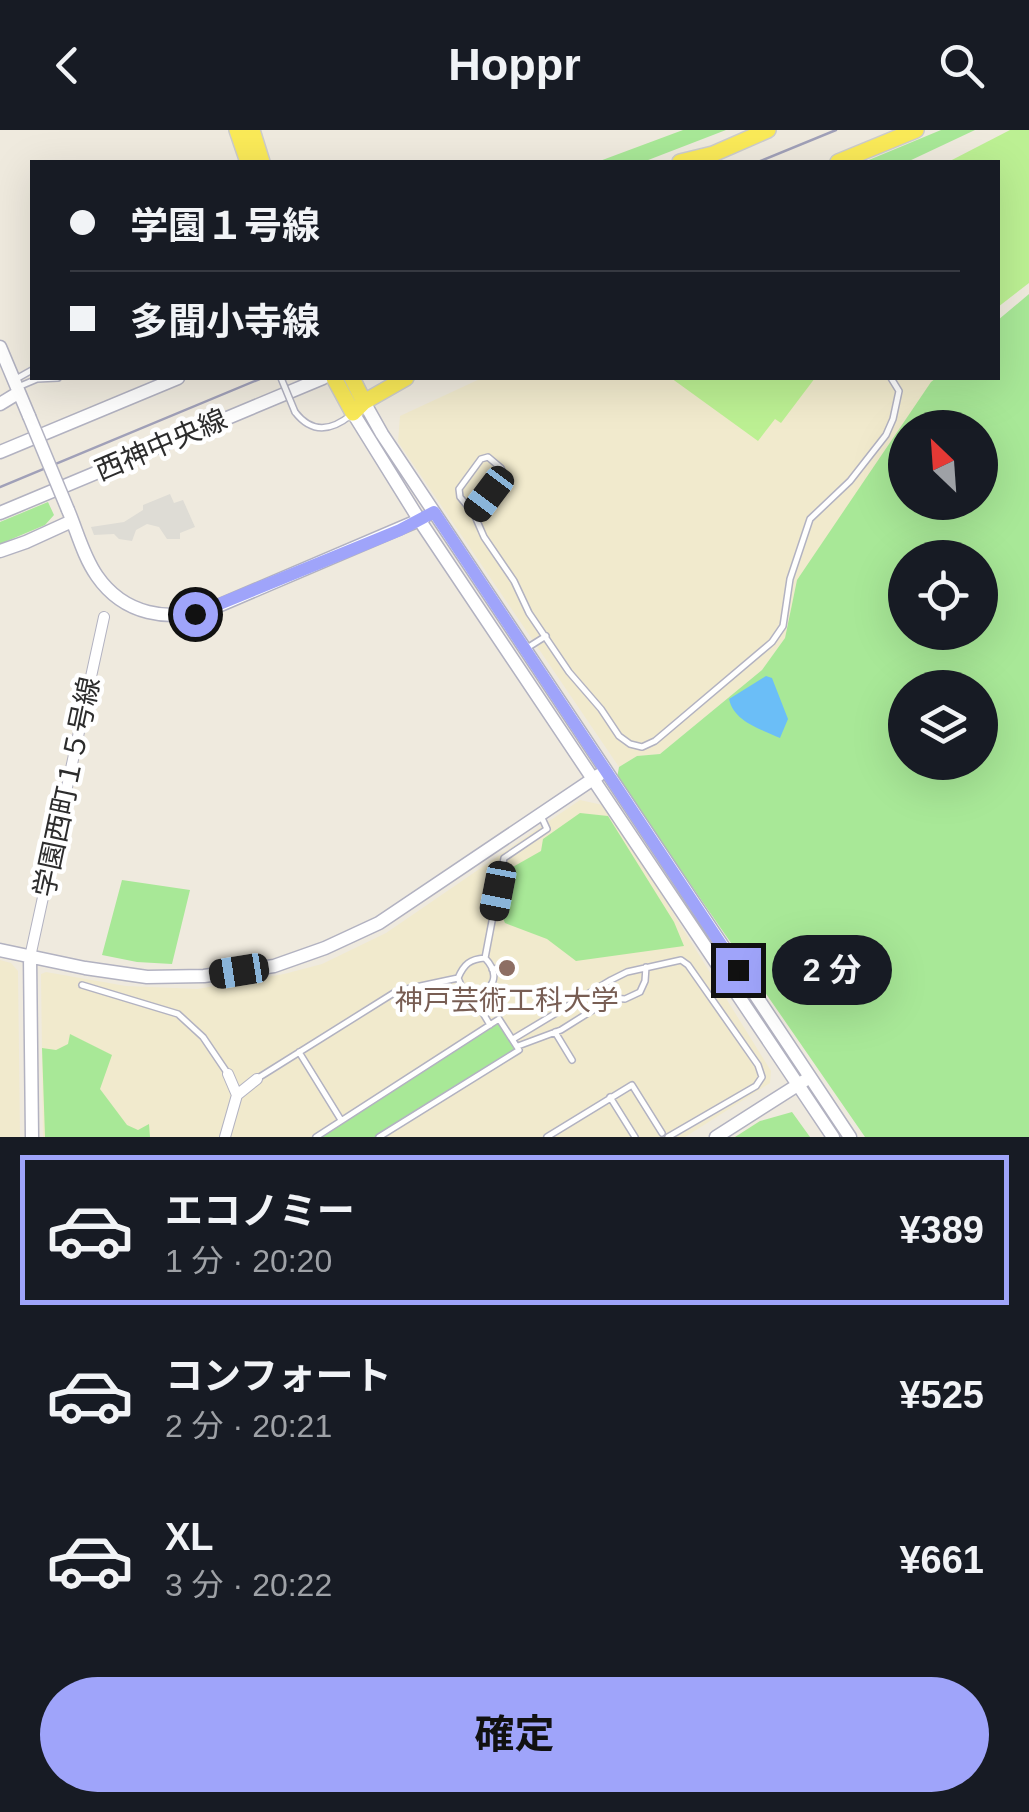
<!DOCTYPE html>
<html lang="ja">
<head>
<meta charset="utf-8">
<style>
	:root { --surface:#171b24; --page:#20242c; --text:#f1f3f6; --muted:#9ea1a6; --line:#363941; --accent:#9fa4fa }
	body { margin:0; font-family:Helvetica,"Noto Sans JP",sans-serif; background:var(--page); color:var(--text); height:100vh; display:flex; flex-direction:column; font-size:38px; white-space:nowrap }
	* { box-sizing:border-box; margin:0 }
	p { font-size:32px; color:var(--muted) }
	.icon { flex:none; width:55px; height:55px; fill:none; stroke:currentColor; stroke-width:2; stroke-linecap:round; stroke-linejoin:round }
	.map { position:relative; height:1007px; overflow:hidden }
	.sheet { display:flex; flex-direction:column; background:var(--surface); flex:1 }
	.sheet>* { flex:none }
	.hud { position:absolute; left:30px; top:30px; width:970px; height:220px; border-radius:0px; box-shadow:0 10px 40px #0002; display:grid; align-content:center; height:220px; padding:0 40px; background:var(--surface) }
	.needle { width:65px; rotate:335deg }
	.controls { position:absolute; left:888px; top:280px; display:grid; gap:20px }
	.controls a { display:grid; place-items:center; width:110px; height:110px; border-radius:50%; background:var(--surface); box-shadow:0 10px 40px #0002; font-size:50px }
	.end { position:absolute; width:45px; height:45px; margin:-22px; border:12px solid #9fa4fa; background:#111; box-shadow:0 0 0 5px #111 }
	.from { border-radius:50% }
	.bubble { position:absolute; height:70px; border-radius:35px; background:var(--surface); box-shadow:0 10px 40px #0002; font-size:32px; font-weight:700; line-height:70px; text-align:center }
	.car { position:absolute; width:30px; height:60px; margin:-30px -15px; border-radius:12px; box-shadow:0 0 8px 2px #0007; background:linear-gradient(#222 24%,#8ab4d8 0 40%,#222 0 76%,#8ab4d8 0 86%,#222 0) }
	.hud b { display:flex; align-items:center; gap:35px; height:95px; font-size:38px }
	.hud b+b { border-top:2px solid var(--line) }
	.hud i { width:25px; height:25px; background:var(--text) }
	ul { padding:18px 0 0; list-style:none }
	li { display:flex; align-items:center; gap:30px; height:150px; margin:0 20px 15px; padding:0 20px; border:5px solid transparent; border-radius:0px }
	li div { flex:1 }
	li b { display:block; font-size:38px }
	li em { font-style:normal; font-weight:700 }
	li.active { border-color:var(--accent) }
	li>.icon { width:90px; height:90px; stroke-width:1.5 }
	.action { display:flex; gap:20px; margin-top:auto; padding:20px 40px }
	.action a { flex:1; height:115px; border-radius:60px; background:var(--accent); color:#111; font-size:40px; font-weight:700; line-height:115px; text-align:center }
	header { display:flex; justify-content:space-between; align-items:center; height:130px; padding:0 40px; background:var(--surface); font-size:45px; font-weight:700 }
	.map>svg:first-child { display:block }
	.education { fill:#f1eacd }
	.green { fill:#a8e897; fill-rule:evenodd }
	.pitch { fill:#bcf093 }
	.plaza { fill:#dedcd5 }
	.water { fill:#6bbef7 }
	.lines { fill:none; stroke-linecap:round; stroke-linejoin:round }
	.service-casing { stroke:#b2b2c1; stroke-width:8 }
	.minor-casing { stroke:#b2b2c1; stroke-width:12 }
	.tertiary-casing { stroke:#b2b2c1; stroke-width:15 }
	.primary-casing { stroke:#ccc; stroke-width:18 }
	.service { stroke:#fff; stroke-width:5 }
	.minor { stroke:#fff; stroke-width:10 }
	.tertiary { stroke:#fff; stroke-width:12 }
	.primary { stroke:#faea58; stroke-width:15 }
	.rail { stroke:#a0a0b8; stroke-width:2.5 }
	.service-bridge-casing { stroke:#b2b2c1; stroke-width:8; stroke-linecap:butt }
	.tertiary-bridge-casing { stroke:#b2b2c1; stroke-width:15; stroke-linecap:butt }
	.service-bridge { stroke:#fff; stroke-width:5 }
	.tertiary-bridge { stroke:#fff; stroke-width:12 }
	.route { stroke:#9fa4fa; stroke-width:12 }
	.education-dot { fill:#8d6e63; stroke:#fff; stroke-width:4 }
	.labels { text-anchor:middle; dominant-baseline:central; stroke-width:9; stroke-linejoin:round; paint-order:stroke }
	.street-label { font-size:28px; fill:#2c2c2c; stroke:#fff }
	.education-label { font-size:28px; fill:#785e54; stroke:#fff }
</style>
</head>
<body>
<header><svg class="icon" aria-label="back" viewBox="0 0 24 24"><path d="M15 5l-7 7 7 7"/></svg>Hoppr<svg class="icon" aria-label="search" viewBox="0 0 24 24"><circle cx="10" cy="10" r="6"/><path d="M15 15l6 6"/></svg></header>
<div class="map">
<svg width="1029" height="1007" viewBox="0 0 1029 1007">
	<rect width="100%" height="100%" fill="#efeade"/>
	<path class="education" d="M482 248H936L797 450 785 508 762 540 660 624 637 626 619 637 398 312 400 286Z
		M580 670 607 676 771 941 770 953 685 1007H43L41 844 46 842 126 856 197 859 284 844 322 834 386 803Z
		M0 830 11 833 18 841 20 1007H0Z"/>
	<path class="green" d="M683 0H726L643 32H597Z
		M941 0H975L907 32H864Z
		M1029 164V1007H865L617 648 619 637 637 626 660 624 762 540 785 508 797 450 931 252 936 248H998V190ZM905 298H980V372H905ZM905 428H980V502H905ZM905 558H980V632H905Z
		M48 372 54 385 45 395 0 414V392Z
		M580 683 608 686 674 792 684 816 576 831 547 809 505 793C496 775 505 756 511 738L541 721 543 709Z
		M122 750 190 760 172 834 137 832 102 825Z
		M499 889 519 920 379 1007H317Z
		M70 904 112 925 100 959 127 995 138 1000 149 994 150 1007H45L42 918 56 920 68 914Z
		M792 982 810 1007H735L760 991Z"/>
	<path class="pitch" d="M1010 0H1029V153L998 177V32H948Z
		M671 248H815L781 293 775 289 758 311Z"/>
	<path class="plaza" d="M170 364 174 373 183 370 195 397 180 403V409H167L159 397 147 394 136 400 132 411 119 409 114 404 94 405 91 397 124 392 143 380V375Z"/>
	<path class="water" d="M766 546 772 548 788 589 780 608C761 599 734 592 729 569Z"/>
	<g class="lines">
		<defs>
			<path id="service" d="M16 249 32 240
				M18 257 37 249 58 248
				M295 282C312 304 331 301 351 285
				M474 384 460 367 459 359 481 329 488 327 501 338 504 345 474 384 484 407 514 451 529 483 569 542 601 579 619 606 630 614 642 617 655 611 772 512 783 496 790 449 810 389 850 351 886 305 893 289 899 261 891 248
				M527 518 546 506
				M485 828C470 829 464 834 458 848L463 860 474 868C494 859 501 845 485 828L504 728 547 699 542 688
				M492 839 512 837
				M82 855 178 884 203 907 228 944
				M593 861 612 868
				M474 868 490 895
				M555 902 572 930
				M513 909 611 850 627 842 681 830 688 835 758 935 762 947 756 956 668 1007
				M518 916 561 900 612 868 625 869 640 862 645 851 646 837
				M299 922 341 990
				M258 948 397 861 458 848
				M610 967 635 1007
				M316 1007 499 889 519 920 379 1007
				M547 1007 632 955 662 1003"/>
			<path id="minor" d="M30 827 104 487
				M228 944 237 965 257 949
				M225 1007 237 965"/>
			<path id="tertiary" d="M0 217 29 286
				M364 272 382 304 850 1007
				M0 274 18 263
				M353 283 420 391 833 1007
				M0 322 178 248
				M68 380C77 401 83 426 97 446 124 485 168 492 211 479L424 388
				M0 383 323 248
				M0 421 26 412 72 391
				M0 820 85 838 147 847 204 846 274 836 325 818 379 793 599 645
				M30 827 32 1007
				M716 1007 804 951"/>
			<path id="primary" d="M237 0 248 32
				M252 0 262 32
				M680 32 713 24 768 0
				M838 32 916 0
				M334 248 353 283 364 272 406 248
				M352 248 364 272"/>
		</defs>
		<use href="#service" class="service-casing"/>
		<use href="#minor" class="minor-casing"/>
		<use href="#tertiary" class="tertiary-casing"/>
		<use href="#primary" class="primary-casing"/>
		<use href="#service" class="service"/>
		<use href="#minor" class="minor"/>
		<use href="#tertiary" class="tertiary"/>
		<use href="#primary" class="primary"/>
		<path class="rail" d="M758 32 836 0
			M0 357 262 248"/>
		<defs>
			<path id="service-bridge" d="M281 248 295 282"/>
			<path id="tertiary-bridge" d="M29 286 68 380"/>
		</defs>
		<use href="#service-bridge" class="service-bridge-casing"/>
		<use href="#tertiary-bridge" class="tertiary-bridge-casing"/>
		<use href="#service-bridge" class="service-bridge"/>
		<use href="#tertiary-bridge" class="tertiary-bridge"/>
	</g>
	<g class="lines">
		<path class="route" d="M195 484 400 400 434 382 738 840"/>
	</g>
	<circle class="education-dot" cx="507" cy="838" r="10"/>
	<g class="labels">
		<g class="street-label">
			<text transform="translate(161 315) rotate(-23)">西神中央線</text>
			<text transform="translate(67 657) rotate(-78)">学園西町１５号線</text>
		</g>
		<g class="education-label">
			<text x="507" y="870">神戸芸術工科大学</text>
		</g>
	</g>
</svg>
<div class="controls">
<a><svg class="needle" viewBox="-14 -14 28 28"><path d="M0-13l5 13h-10z" fill="#e53935"/><path d="M0 13l5-13h-10z" fill="#9ea1a6"/></svg></a>
<a><svg class="icon" aria-label="locate" viewBox="0 0 24 24"><circle cx="12" cy="12" r="6"/><path d="M12 2v4M12 18v4M2 12h4M18 12h4"/></svg></a>
<a><svg class="icon" aria-label="layers" viewBox="0 0 24 24"><path d="M12 4l9 5-9 5-9-5zM3 14l9 5 9-5"/></svg></a>
</div>
<i class="end from" style="left:195px;top:484px"></i>
<i class="end" style="left:738px;top:840px"></i>
<div class="bubble" style="left:772px;top:805px;width:120px">2 分</div>
<i class="car" style="left:489px;top:364px;rotate:217deg"></i>
<i class="car" style="left:498px;top:761px;rotate:191deg"></i>
<i class="car" style="left:239px;top:841px;rotate:261deg"></i>
<div class="hud">
<b><i class="from"></i>学園１号線</b>
<b><i></i>多聞小寺線</b>
</div>
</div>
<section class="sheet">
<ul>
<li class="active"><svg class="icon" aria-label="car" viewBox="0 0 24 24"><path d="M5 17H2v-5l4-1 3-4h7l3 4 3 1v5h-3M9 17h6M6 11h13"/><circle cx="7" cy="17" r="2"/><circle cx="17" cy="17" r="2"/></svg><div><b>エコノミー</b><p>1 分 · 20:20</p></div><em>¥389</em></li>
<li><svg class="icon" aria-label="car" viewBox="0 0 24 24"><path d="M5 17H2v-5l4-1 3-4h7l3 4 3 1v5h-3M9 17h6M6 11h13"/><circle cx="7" cy="17" r="2"/><circle cx="17" cy="17" r="2"/></svg><div><b>コンフォート</b><p>2 分 · 20:21</p></div><em>¥525</em></li>
<li><svg class="icon" aria-label="car" viewBox="0 0 24 24"><path d="M5 17H2v-5l4-1 3-4h7l3 4 3 1v5h-3M9 17h6M6 11h13"/><circle cx="7" cy="17" r="2"/><circle cx="17" cy="17" r="2"/></svg><div><b>XL</b><p>3 分 · 20:22</p></div><em>¥661</em></li>
</ul>
<div class="action"><a>確定</a></div>
</section>
</body>
</html>
